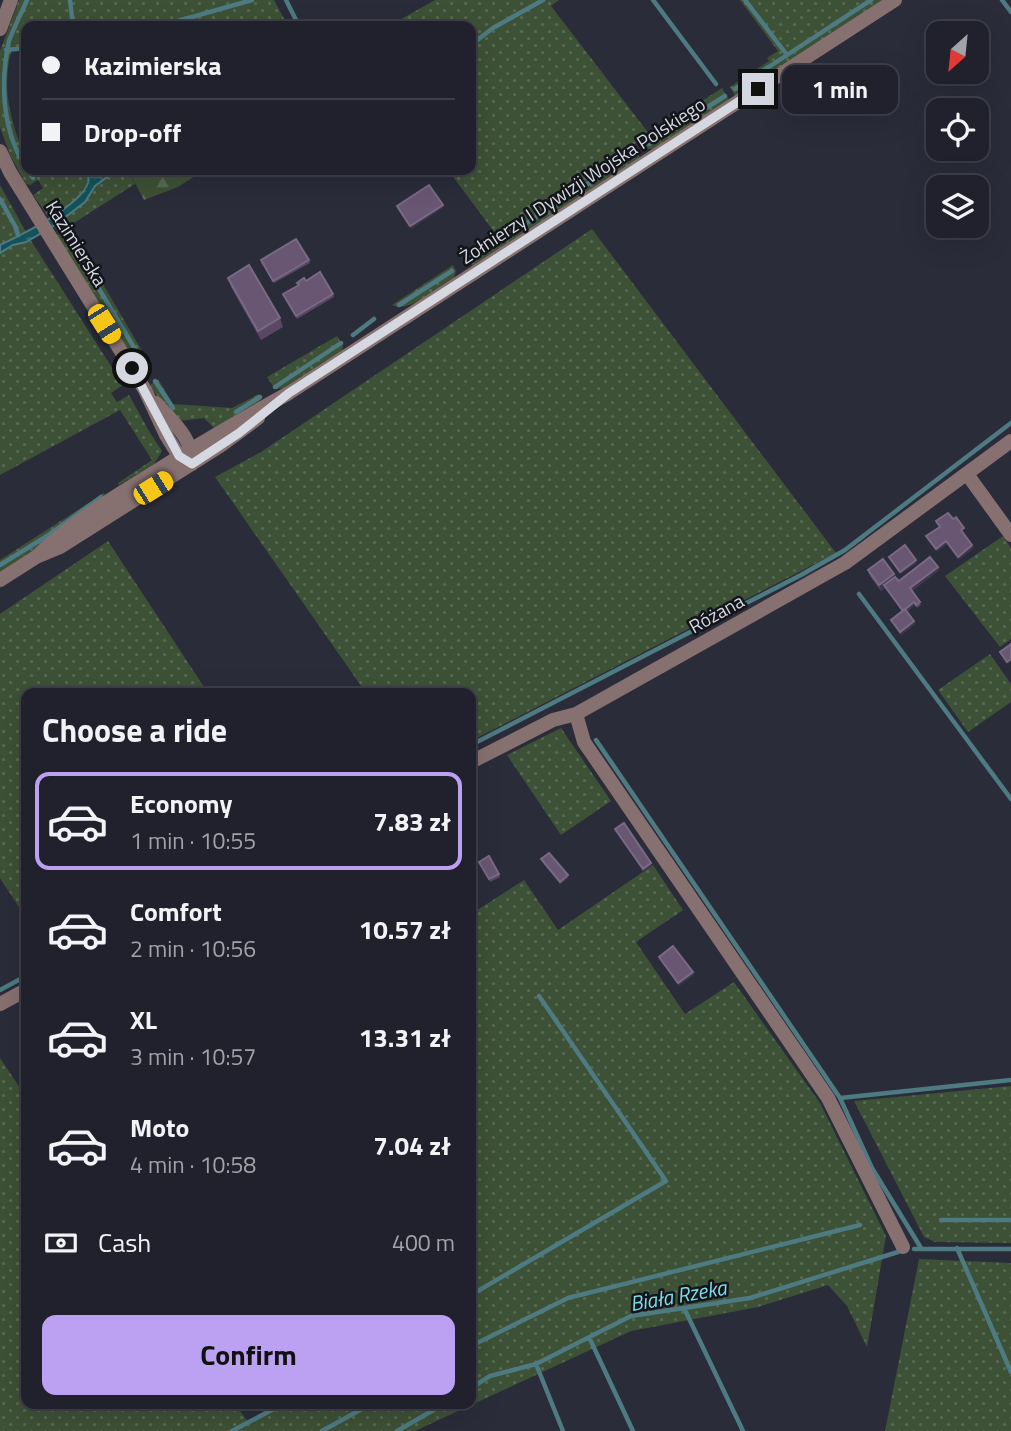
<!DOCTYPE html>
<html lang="en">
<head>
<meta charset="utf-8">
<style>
	:root { --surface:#20212c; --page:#282934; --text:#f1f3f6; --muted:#a2a3a9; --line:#3d3e48; --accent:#bca0f2 }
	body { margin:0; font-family:"Titillium Web",sans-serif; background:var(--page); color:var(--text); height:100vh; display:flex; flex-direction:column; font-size:26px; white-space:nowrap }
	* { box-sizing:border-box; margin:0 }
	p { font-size:23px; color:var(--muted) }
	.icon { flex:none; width:38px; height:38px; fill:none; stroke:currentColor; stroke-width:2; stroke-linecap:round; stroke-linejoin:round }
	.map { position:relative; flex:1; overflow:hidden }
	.sheet { position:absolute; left:21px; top:688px; width:455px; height:721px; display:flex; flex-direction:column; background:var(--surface); border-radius:14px; box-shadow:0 7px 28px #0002,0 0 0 2px var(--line) }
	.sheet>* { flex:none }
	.hud { position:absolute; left:21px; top:21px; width:455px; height:154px; border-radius:14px; box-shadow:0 7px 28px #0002,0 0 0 2px var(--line); display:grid; align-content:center; height:154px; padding:0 21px; background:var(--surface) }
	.needle { width:46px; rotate:207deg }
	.buttons { position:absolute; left:926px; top:21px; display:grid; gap:14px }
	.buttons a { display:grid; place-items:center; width:63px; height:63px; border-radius:14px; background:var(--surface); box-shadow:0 7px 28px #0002,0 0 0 2px var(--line); font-size:35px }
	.end { position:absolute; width:32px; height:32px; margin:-16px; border:9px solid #d6d8e1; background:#111; box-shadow:0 0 0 4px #111 }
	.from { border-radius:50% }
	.bubble { position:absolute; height:49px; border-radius:14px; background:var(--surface); box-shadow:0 7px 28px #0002,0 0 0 2px var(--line); font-size:23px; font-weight:700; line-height:49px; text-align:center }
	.car { position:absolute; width:21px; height:42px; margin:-21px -10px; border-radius:9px; box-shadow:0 0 5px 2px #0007; background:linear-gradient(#f5c518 24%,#345 0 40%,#f5c518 0 76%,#345 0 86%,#f5c518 0) }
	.hud b { display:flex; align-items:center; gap:24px; height:66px; font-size:26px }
	.hud b+b { border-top:2px solid var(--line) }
	.hud i { width:18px; height:18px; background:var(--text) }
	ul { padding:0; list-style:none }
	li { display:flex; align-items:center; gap:21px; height:98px; margin:0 14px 10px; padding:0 7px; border:4px solid transparent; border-radius:14px }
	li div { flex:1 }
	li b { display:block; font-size:26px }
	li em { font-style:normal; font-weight:700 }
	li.active { border-color:var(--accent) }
	li>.icon { width:63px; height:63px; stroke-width:1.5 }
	h2 { padding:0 21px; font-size:32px; line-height:84px }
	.pay { display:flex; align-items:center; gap:18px; height:77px; padding:0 21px; font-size:26px }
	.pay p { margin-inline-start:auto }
	.cta { display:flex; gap:14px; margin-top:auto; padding:14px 21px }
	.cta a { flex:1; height:80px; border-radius:14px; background:var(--accent); color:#111; font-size:28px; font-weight:700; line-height:80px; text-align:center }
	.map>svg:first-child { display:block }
	.grass { fill:url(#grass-dots) }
	.forest { fill:url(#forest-firs) }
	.water { fill:url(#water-ripples); stroke:#4e7a82; stroke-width:2 }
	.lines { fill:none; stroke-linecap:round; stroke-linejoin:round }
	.stream { stroke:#4e7a82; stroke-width:4.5 }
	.minor { stroke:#877170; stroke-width:14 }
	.wall { fill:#5a4665 }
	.shaded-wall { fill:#41354e }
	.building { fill:#685673; stroke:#796a84; stroke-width:2 }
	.route { stroke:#d6d8e1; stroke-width:9 }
	.labels { text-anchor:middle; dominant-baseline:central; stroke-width:5; stroke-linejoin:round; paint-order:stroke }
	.street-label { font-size:19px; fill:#d6d8e1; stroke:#14151b }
	.water-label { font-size:21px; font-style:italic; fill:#7edee9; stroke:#14151b }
</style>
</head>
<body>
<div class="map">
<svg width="1011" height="1431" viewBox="0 0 1011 1431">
	<defs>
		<pattern id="grass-dots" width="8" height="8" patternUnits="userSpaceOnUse" patternTransform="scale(1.75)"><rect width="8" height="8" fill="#3d5136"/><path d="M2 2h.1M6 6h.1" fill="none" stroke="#586953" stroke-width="1.8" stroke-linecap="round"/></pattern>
		<pattern id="forest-firs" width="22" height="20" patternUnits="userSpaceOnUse" patternTransform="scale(1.75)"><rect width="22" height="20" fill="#3d5136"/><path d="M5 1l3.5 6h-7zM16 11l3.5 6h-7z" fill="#586953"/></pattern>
		<pattern id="water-ripples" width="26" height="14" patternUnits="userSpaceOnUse" patternTransform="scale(1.75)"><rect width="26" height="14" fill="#135259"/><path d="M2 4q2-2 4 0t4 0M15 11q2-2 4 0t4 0" fill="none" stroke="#356a71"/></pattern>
	</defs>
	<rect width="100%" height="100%" fill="#2a2c3a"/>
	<path class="grass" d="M19 0H274L288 26H26V49H12C0 90 12 123 26 161V170H116L83 189 77 200 50 219 33 195 43 188 38 180 30 185 26 184 10 155 0 127V51Z
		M435 0H559L551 6 650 135 722 88 729 100 653 149H646L640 141 635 144 640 158 473 266 465 258 498 237 448 170H471V26H389Z
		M740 0H884L735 96 730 87 769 61 767 58 778 51Z
		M128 170 135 184 69 226 152 368 143 374 56 234 60 235 54 226 85 202 95 186 110 175Z
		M0 185 26 232 0 245Z
		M592 229 836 553 471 741V693H366L215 477 261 452Z
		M30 239 123 385 111 393 117 402 129 395 149 431 162 451 154 464 119 485 118 483 152 460 120 410 0 475V253L13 245Z
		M453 265 456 271 454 278C439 287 408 314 392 305Z
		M337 336 343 346 342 351 285 388 275 389 267 377Z
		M158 379 173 404 232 408 259 394 262 398 259 402 214 428 204 418 180 421 152 390 150 385Z
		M104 493 105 495 29 553 0 572V560Z
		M1003 536 1011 548V639L1000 647 945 576Z
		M108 541 208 693H26V918L0 878V614Z
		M990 654 1011 684V702L968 732 938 690Z
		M561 728 611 801 561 835 507 755Z
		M653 865 683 910 636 942 685 1014 734 982 820 1103 886 1236 867 1347 847 1306 828 1285 758 1307 631 1331 415 1431H0V1058L26 1097V1404H235L248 1422 281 1404H471V914L524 880 558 930Z
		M1011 1086V1243L935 1242 924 1237 854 1101Z
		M919 1259 1011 1263V1431H885Z"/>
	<path class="forest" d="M128 170H204L178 187 144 200Z"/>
	<path class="water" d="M107 170H126L110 175 95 186 85 202 55 225 26 242 13 245 0 253V245C23 234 79 207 88 183 89 180 88 176 88 172H90L92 177Z"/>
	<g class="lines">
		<path class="stream" d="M70 0 73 26
			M286 0 299 26
			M653 0 716 84
			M745 0 787 55
			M1002 0 1011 12
			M160 26 252 0
			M472 44 493 28 543 0
			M6 50 26 48
			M735 89 871 0
			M649 144 725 96
			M26 168C2 130 0 83 9 41 14 27 21 14 27 0
			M27 170 33 178
			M0 199 15 226 18 235
			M59 222 147 369
			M471 259 634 154
			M399 305 452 271
			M353 335 374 319
			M155 381 173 408
			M275 387 341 343
			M236 412 260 397
			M0 565 47 536 101 497
			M859 594 1011 799
			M596 740 840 1098 872 1168 921 1248
			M471 745 801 575 845 550 1011 423
			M0 990 26 976
			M840 1098 1011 1080
			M941 1220H1011
			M957 1248 1011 1372
			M914 1249H1011
			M471 1295 666 1181 539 996
			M684 1308 743 1431
			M589 1337 633 1431
			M471 1346 568 1298 860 1225
			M536 1364 563 1431
			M471 1388 490 1376 536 1364 631 1316 750 1298 898 1252
			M232 1431 283 1404
			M322 1431 371 1404
			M397 1431 444 1404"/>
		<path class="minor" d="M0 29 11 0
			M0 151 10 172 145 390 166 435 179 456 192 464
			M156 403C168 417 190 436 191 455
			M967 474 1011 535
			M36 557C69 525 106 502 145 478 192 448 240 420 289 393L895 0
			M0 580 36 557 60 547 223 444 258 418
			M576 714 584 742 828 1098 903 1247
			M471 762 553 720 576 714 845 563 1011 441
			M0 1004 26 990"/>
	</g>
	<path class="wall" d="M261 260H309L310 263 274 283Z
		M228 278 280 318 283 327 261 340 231 287Z
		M306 281 333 294 334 297 297 319 283 294Z
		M938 567 939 570 912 591 921 605 917 608 915 605 907 612 915 624 901 635 891 620 902 611 885 588 881 591 870 576 868 570 894 574 899 581Z
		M479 862 499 874 500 877 490 882Z"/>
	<path class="shaded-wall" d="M443 205 444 207 411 229 410 226Z
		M946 541 947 544 937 552 936 549Z
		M972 545 974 548 959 560 958 557Z
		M916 560 917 563 901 574 900 572Z
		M938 567 939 570 911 591 910 588Z
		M894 574 897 580 884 585 885 588 881 591 879 585Z
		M914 602 915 605 904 614 903 611Z
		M914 621 915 624 901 635 900 632Z
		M477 853 478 856 471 861V857Z
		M651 863 652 866 644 872 643 869Z
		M568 875 569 878 561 884 560 882Z
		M693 972 694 975 679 986 678 983Z"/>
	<path class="building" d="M429 185 443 205 410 226 397 206Z
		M296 239 309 260 273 281 261 260Z
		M249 265 280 318 258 331 228 278Z
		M320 272 333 294 296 316 283 294 299 285 297 283 304 278 306 281Z
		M948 513 953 519 956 517 964 528 961 530 972 545 958 557 946 541 936 549 926 536 940 527 936 521Z
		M905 545 916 560 900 572 889 557Z
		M930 557 938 567 910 588 920 602 916 605 914 602 903 611 884 585 895 577 899 581Z
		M883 559 894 574 879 585 868 570Z
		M905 609 914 621 900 632 891 620Z
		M1011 644V659L1007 662 1000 652Z
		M624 823 651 863 643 869 615 829Z
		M471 824 475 830 471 833Z
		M471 845 477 853 471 857Z
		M549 853 568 875 560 882 541 859Z
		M489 856 499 874 489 879 479 862Z
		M673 946 693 972 678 983 659 957Z"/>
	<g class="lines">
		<path class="route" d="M132 368 179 456 192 464 239 433 289 393 758 89"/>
	</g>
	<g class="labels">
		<g class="street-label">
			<text transform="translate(582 180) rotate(-33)">Żołnierzy I Dywizji Wojska Polskiego</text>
			<text transform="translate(77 243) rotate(58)">Kazimierska</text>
			<text transform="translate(716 613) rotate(-29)">Różana</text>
		</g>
		<g class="water-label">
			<text transform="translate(678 1295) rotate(-10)">Biała Rzeka</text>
		</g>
	</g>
</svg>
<div class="buttons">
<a><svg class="needle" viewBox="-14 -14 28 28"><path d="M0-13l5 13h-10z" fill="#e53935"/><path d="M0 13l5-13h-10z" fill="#a2a3a9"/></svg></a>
<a><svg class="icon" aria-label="locate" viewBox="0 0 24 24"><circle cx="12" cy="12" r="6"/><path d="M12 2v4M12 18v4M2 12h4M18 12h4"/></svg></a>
<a><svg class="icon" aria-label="layers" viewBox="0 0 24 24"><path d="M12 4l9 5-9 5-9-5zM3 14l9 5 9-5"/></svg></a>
</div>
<i class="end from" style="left:132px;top:368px"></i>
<i class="end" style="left:758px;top:89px"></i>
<div class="bubble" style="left:782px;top:65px;width:116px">1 min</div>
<i class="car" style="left:104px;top:324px;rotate:148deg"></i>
<i class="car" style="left:153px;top:488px;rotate:58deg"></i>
<div class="hud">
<b><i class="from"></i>Kazimierska</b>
<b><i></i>Drop-off</b>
</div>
<section class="sheet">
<h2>Choose a ride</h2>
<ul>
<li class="active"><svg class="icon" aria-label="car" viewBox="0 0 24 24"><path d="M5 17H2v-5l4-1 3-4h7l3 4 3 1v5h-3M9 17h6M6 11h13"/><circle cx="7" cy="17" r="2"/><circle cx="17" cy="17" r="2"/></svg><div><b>Economy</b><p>1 min · 10:55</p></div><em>7.83 zł</em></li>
<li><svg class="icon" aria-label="car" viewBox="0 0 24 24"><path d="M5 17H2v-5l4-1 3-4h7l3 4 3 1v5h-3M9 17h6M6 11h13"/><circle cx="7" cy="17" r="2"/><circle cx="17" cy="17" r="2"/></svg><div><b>Comfort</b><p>2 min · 10:56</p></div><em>10.57 zł</em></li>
<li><svg class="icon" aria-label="car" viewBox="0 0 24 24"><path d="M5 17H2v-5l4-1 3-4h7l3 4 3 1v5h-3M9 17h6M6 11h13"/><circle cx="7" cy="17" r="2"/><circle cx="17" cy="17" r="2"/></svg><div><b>XL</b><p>3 min · 10:57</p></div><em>13.31 zł</em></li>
<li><svg class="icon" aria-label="car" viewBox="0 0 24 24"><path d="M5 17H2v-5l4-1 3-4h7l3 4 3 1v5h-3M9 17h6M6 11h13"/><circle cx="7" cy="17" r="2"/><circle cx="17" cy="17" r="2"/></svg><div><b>Moto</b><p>4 min · 10:58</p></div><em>7.04 zł</em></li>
</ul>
<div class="pay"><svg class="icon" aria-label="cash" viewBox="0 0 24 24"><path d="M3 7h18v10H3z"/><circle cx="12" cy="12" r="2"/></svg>Cash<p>400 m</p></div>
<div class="cta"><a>Confirm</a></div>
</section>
</div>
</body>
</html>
